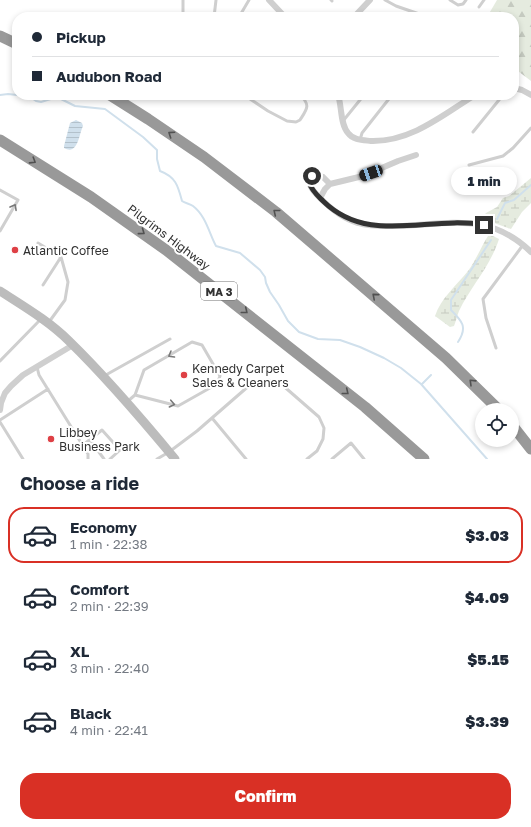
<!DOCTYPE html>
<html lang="en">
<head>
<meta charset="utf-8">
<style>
	:root { --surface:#fff; --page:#f6f6f7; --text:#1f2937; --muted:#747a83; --line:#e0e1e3; --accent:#d93025 }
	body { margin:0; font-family:"Golos Text",sans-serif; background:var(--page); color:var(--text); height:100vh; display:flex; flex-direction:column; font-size:15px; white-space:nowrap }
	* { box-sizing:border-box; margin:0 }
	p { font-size:13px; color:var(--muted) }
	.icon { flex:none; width:22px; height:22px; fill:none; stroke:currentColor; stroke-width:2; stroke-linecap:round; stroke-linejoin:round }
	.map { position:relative; height:459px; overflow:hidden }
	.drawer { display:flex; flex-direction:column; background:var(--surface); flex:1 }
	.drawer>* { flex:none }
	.top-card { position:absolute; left:12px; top:12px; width:507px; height:88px; border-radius:16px; box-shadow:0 2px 6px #0003; display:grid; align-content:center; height:88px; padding:0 20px; background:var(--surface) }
	.tools { position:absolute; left:475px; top:403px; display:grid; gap:8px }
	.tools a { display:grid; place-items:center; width:44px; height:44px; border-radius:50%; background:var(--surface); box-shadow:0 2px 6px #0003; font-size:20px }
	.end { position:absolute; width:18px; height:18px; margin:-9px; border:5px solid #323232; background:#fff; box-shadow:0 0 0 2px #fff }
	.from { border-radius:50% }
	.bubble { position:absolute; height:28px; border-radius:14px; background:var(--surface); box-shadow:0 2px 6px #0003; font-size:13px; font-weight:800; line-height:28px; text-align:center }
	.car { position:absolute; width:12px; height:24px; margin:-12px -6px; border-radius:5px; box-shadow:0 0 3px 1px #0007; background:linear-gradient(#222 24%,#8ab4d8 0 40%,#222 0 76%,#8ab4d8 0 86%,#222 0) }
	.top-card b { display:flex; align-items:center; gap:14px; height:38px; font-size:15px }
	.top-card b+b { border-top:1px solid var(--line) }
	.top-card i { width:10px; height:10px; background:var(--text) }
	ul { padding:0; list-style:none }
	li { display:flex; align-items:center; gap:12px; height:56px; margin:0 8px 6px; padding:0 12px; border:2px solid transparent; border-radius:16px }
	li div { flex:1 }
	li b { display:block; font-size:15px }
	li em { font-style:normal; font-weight:800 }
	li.active { border-color:var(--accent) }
	li>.icon { width:36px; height:36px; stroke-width:1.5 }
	h2 { padding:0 20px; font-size:18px; line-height:48px }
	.cta { display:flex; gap:8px; margin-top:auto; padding:8px 20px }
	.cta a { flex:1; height:46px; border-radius:16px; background:var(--accent); color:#fff; font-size:16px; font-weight:800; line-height:46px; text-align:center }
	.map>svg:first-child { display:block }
	.forest { fill:url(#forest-firs) }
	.wetland { fill:url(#wetland-marsh) }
	.water { fill:url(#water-rules) }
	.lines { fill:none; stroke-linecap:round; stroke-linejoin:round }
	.stream { stroke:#d0e0ec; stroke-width:2 }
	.lane { stroke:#cfcfcf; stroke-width:3 }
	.street { stroke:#cfcfcf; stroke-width:6 }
	.secondary { stroke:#bcbcbc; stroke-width:9 }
	.highway { stroke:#999; stroke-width:11 }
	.oneway { stroke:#515151 }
	.oneway2 { stroke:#797979 }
	.route { stroke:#323232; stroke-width:5 }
	.poi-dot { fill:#de4045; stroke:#fff; stroke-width:1.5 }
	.labels { text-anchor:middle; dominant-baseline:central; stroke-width:4; stroke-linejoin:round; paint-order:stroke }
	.shield { fill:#fff; stroke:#707070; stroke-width:1 }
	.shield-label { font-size:11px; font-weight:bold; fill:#323232 }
	.street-label { font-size:12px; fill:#323232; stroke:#fff }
	.poi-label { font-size:12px; fill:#323232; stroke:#fff; text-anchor:start }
</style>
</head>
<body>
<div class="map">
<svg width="531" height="459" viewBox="0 0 531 459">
	<defs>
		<pattern id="forest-firs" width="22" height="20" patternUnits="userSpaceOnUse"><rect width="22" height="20" fill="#e5ebdf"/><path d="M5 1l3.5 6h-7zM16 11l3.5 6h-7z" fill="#c5cac0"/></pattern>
		<pattern id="wetland-marsh" width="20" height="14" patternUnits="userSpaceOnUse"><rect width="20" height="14" fill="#e5ebdf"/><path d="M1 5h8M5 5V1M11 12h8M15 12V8" fill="none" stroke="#c5cac0"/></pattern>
		<pattern id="water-rules" width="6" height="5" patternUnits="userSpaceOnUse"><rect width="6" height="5" fill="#d0e0ec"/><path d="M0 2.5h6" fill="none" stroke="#b3c1cb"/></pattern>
	</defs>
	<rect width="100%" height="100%" fill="#fff"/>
	<path class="forest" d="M497 0H531V81L514 68V17H487Z"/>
	<path class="wetland" d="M531 178V203L522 212 511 229 486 220 484 217 486 213 497 207 503 198 509 196Z
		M491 235 499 239C490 267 471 286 459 311 457 316 456 321 454 326L450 327 435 316C441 298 456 286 468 271 476 260 481 247 488 236Z"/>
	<path class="water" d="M76 120 82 123 83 126C79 134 78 156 64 148V146L70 123Z"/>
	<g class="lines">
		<path class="stream" d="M0 95 8 94 17 95
			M18 95 29 96 36 101 41 102 54 98H59L75 106 105 109 143 137 157 150V159L160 171C176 177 178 186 182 201 185 203 190 204 193 206 206 216 209 233 216 246L240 253 260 270 265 277 266 283 270 292 279 305 288 321 299 332 318 339 340 340 360 347 384 358 401 368 421 384 487 459
			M497 219 505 203 514 200 531 185
			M458 342C468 327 462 321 451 310V300L491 240
			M422 384 431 375"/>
		<path class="lane" d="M183 0V17
			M331 0 332 1
			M385 0 396 6 428 17
			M450 0 458 5 463 4 466 0
			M479 7 484 0
			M214 17 216 0
			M239 17 249 0
			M244 95 268 111 287 121 296 122 300 120C307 109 311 105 300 95
			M423 95 430 97 436 95
			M343 121 364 95
			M473 132 503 95
			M360 140 362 133 392 95
			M469 165 503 156 513 148 531 128
			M0 190 18 200 0 231
			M38 243 61 257 68 282 65 300 49 322
			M43 285 61 257
			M496 348 486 318 483 299 523 245
			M0 361 40 320
			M37 367 39 375 88 454V459
			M104 376 170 339
			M128 401 135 395 144 370 192 342 202 345 220 376 217 384 178 406 135 395
			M212 418 246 459
			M0 420 48 389
			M0 422 23 459
			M90 440 104 459
			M83 445 102 430 120 450 110 459
			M157 459 169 452 197 431 251 384 268 380 280 383 319 417 324 428 323 439 317 451 307 459
			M332 459 351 443 364 459"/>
		<path class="street" d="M269 0 285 17
			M354 17 370 0
			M514 88 522 90 531 95
			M338 95C342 106 340 124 348 133 353 140 363 140 371 141 411 142 443 115 475 95
			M416 155 398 161 363 176 330 184 325 189 320 198C331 209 343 219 358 223 371 227 385 226 398 226 450 224 490 212 531 252
			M320 198C314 192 303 181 315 175L323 177 330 184
			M0 410 1 403 5 393 11 386 23 375 73 345"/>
		<path class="secondary" d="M0 291C23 306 49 321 69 341 107 378 141 418 175 459"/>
		<path class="highway" d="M0 36 17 44
			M110 95 148 119 204 157 276 212 446 358 499 410
			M0 140 91 197 166 250 365 407 424 459
			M512 425 531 449"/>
	</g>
	<defs><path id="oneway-chevron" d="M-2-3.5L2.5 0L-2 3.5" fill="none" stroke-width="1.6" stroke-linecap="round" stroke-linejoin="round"/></defs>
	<g class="oneway">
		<use href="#oneway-chevron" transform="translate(171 134) rotate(-146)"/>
		<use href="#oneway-chevron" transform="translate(33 161) rotate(32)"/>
		<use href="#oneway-chevron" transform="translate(276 212) rotate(-141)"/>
		<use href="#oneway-chevron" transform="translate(142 232) rotate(36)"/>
		<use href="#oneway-chevron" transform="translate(375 296) rotate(-139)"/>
		<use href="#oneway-chevron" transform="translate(245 311) rotate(39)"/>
		<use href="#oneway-chevron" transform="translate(472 382) rotate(-136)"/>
		<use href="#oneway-chevron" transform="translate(346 392) rotate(39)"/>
	</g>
	<g class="oneway2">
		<use href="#oneway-chevron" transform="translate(14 207) rotate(-61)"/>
		<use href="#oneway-chevron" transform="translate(171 355) rotate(150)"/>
		<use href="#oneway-chevron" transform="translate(172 404) rotate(12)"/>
	</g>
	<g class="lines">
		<path class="route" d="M312 176 309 182C311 190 318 196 323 201 369 246 428 215 484 225"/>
	</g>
	<g class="poi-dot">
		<circle cx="15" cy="250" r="4"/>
		<circle cx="184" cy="375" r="4"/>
		<circle cx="51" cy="439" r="4"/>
	</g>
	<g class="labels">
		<rect class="shield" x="201" y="282" width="36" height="18" rx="3"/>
		<g class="shield-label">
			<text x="219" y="291">MA 3</text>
		</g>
		<g class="street-label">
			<text transform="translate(169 237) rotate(37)">Pilgrims Highway</text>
		</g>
		<g class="poi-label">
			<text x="23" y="250">Atlantic Coffee</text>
			<text x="192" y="368">Kennedy Carpet<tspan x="192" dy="14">Sales &amp; Cleaners</tspan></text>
			<text x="59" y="432">Libbey<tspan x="59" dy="14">Business Park</tspan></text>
		</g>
	</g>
</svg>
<div class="tools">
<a><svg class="icon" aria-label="locate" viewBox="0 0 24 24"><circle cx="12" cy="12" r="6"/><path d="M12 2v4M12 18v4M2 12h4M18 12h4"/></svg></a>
</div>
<i class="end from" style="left:312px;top:176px"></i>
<i class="end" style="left:484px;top:225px"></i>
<div class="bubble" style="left:451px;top:167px;width:66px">1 min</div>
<i class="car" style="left:371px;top:173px;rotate:251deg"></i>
<div class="top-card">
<b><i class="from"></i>Pickup</b>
<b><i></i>Audubon Road</b>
</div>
</div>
<section class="drawer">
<h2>Choose a ride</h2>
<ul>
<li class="active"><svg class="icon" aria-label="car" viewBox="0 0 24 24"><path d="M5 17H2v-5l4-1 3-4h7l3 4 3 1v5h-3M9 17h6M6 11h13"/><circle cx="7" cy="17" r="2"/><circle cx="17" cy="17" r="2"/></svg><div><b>Economy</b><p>1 min · 22:38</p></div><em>$3.03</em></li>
<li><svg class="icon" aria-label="car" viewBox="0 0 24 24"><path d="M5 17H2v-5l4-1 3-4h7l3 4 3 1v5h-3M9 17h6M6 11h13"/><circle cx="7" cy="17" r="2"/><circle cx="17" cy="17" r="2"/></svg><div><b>Comfort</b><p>2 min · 22:39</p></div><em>$4.09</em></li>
<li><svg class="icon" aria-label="car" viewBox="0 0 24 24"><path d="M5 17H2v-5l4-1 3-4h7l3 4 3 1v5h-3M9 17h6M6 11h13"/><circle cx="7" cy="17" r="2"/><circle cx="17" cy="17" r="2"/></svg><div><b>XL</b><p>3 min · 22:40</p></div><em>$5.15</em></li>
<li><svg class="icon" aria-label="car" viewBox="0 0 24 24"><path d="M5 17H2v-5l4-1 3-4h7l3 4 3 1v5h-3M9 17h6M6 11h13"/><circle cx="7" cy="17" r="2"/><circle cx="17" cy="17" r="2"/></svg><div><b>Black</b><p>4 min · 22:41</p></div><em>$3.39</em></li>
</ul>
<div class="cta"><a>Confirm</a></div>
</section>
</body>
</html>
